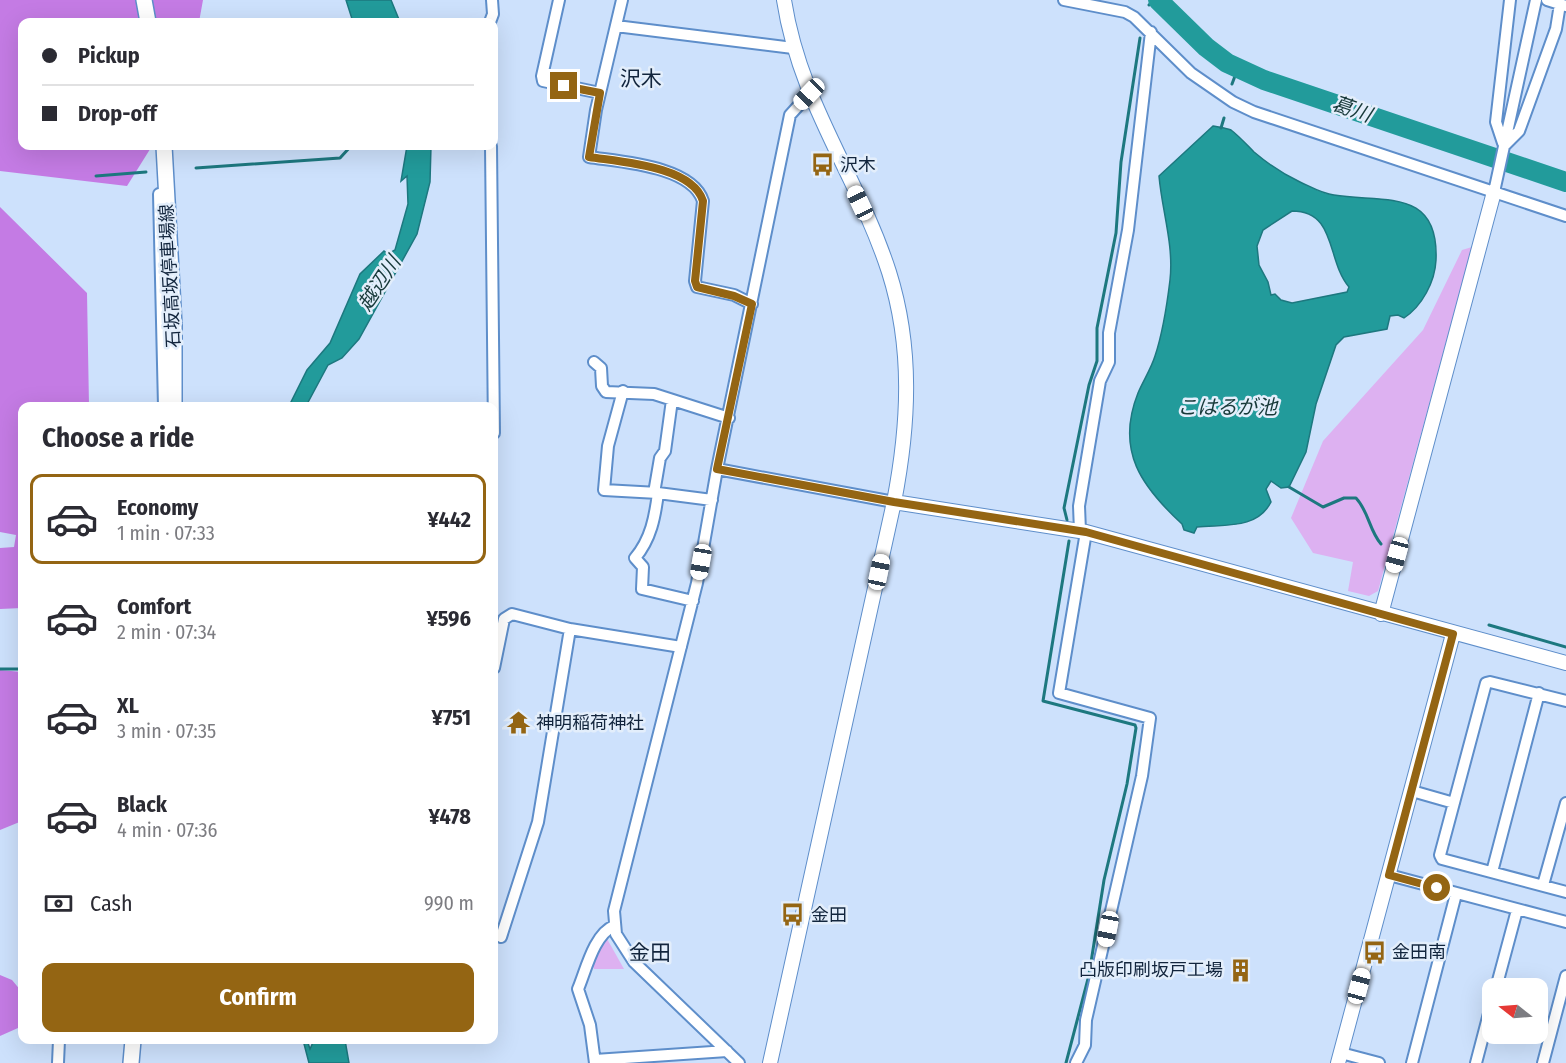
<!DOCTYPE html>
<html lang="en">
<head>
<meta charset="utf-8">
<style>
	:root { --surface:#fff; --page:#f2f2f3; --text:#2b2b33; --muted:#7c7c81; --line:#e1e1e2; --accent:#946513 }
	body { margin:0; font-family:"Fira Sans Condensed","Noto Sans JP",sans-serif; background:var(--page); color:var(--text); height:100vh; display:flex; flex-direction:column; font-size:22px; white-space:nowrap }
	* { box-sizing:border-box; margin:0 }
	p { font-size:20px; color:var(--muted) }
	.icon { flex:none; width:33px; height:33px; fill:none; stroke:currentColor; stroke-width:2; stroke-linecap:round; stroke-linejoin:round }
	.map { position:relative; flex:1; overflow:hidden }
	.side { position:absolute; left:18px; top:402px; width:480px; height:642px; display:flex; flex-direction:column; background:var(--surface); border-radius:12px; box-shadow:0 6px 24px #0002 }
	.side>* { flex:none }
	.top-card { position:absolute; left:18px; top:18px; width:480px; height:132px; border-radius:12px; box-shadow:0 6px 24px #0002; display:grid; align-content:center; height:132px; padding:0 24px; background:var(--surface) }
	.needle { width:39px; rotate:287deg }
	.buttons { position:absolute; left:1482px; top:978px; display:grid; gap:12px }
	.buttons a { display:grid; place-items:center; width:66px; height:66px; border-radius:12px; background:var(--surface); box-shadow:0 6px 24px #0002; font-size:30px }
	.end { position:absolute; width:27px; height:27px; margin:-14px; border:8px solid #946513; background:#fff; box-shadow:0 0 0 3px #fff }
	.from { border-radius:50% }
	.car { position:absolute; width:18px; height:36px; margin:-18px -9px; border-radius:8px; box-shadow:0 0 4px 2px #0007; background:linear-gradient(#fff 24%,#345 0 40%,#fff 0 76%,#345 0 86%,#fff 0) }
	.top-card b { display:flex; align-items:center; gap:21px; height:57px; font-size:22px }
	.top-card b+b { border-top:2px solid var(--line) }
	.top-card i { width:15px; height:15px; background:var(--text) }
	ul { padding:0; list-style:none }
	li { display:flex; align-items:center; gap:18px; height:90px; margin:0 12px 9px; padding:0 12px; border:3px solid transparent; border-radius:12px }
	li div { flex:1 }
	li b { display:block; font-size:22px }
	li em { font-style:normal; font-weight:700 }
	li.on { border-color:var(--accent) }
	li>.icon { width:54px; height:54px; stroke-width:1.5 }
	h2 { padding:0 24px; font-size:27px; line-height:72px }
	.pay { display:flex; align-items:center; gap:15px; height:66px; padding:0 24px; font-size:22px }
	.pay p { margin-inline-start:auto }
	.cta { display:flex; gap:12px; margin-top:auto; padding:12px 24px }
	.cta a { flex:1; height:69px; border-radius:12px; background:var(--accent); color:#fff; font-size:24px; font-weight:700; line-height:69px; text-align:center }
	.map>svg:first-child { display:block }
	.green { fill:#ddb1f1 }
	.forest { fill:#c47be4 }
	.water { fill:#229b9b; stroke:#1d787f; stroke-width:1.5; fill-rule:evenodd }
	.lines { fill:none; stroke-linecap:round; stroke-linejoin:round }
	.stream { stroke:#1d787f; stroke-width:3 }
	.river { stroke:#229b9b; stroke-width:20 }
	.minor-casing { stroke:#5e8eca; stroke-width:14 }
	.tertiary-casing { stroke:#5e8eca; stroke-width:16 }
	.secondary-casing { stroke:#5e8eca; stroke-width:18 }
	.minor { stroke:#fff; stroke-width:10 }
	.tertiary { stroke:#fff; stroke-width:14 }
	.secondary { stroke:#fff; stroke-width:15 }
	.route { stroke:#946513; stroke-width:8 }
	.labels { text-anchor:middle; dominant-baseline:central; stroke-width:5; stroke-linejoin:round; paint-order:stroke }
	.poi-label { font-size:18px; fill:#12253d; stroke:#e3eefb; text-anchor:start }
	.street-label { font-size:18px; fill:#12253d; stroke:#e3eefb }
	.water-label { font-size:20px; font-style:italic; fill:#173939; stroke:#e3eefb }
	.quarter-label { font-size:21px; fill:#12253d; stroke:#e3eefb }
</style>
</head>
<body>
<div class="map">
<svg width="1566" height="1063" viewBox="0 0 1566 1063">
	<rect width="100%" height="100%" fill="#cde1fc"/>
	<path class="green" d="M1472 247 1378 591 1369 596 1348 591 1353 562 1313 553 1291 518 1323 441 1423 330 1462 250Z
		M606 937 624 969H594L593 966Z"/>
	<path class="forest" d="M0 0H203L199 22H22V146H152L127 186 0 171Z
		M0 207 87 293 89 406H22V608L0 609V548L14 547 16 535 0 532Z
		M0 670 22 672V821L0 830Z
		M0 975 12 980 22 992 18 1028 0 1036Z"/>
	<path class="water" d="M346 0H391L400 22H353Z
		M1213 126C1218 127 1226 128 1231 130 1239 136 1247 145 1254 152 1267 163 1285 175 1300 182 1311 187 1323 194 1334 195 1383 203 1439 187 1436 260 1435 282 1422 306 1404 318L1398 315 1390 316 1387 329 1344 337 1336 345 1316 404 1306 452 1289 487 1281 488 1271 481 1266 489 1271 502C1257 530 1223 524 1197 527L1194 533 1184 530 1182 524C1142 487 1115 451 1138 393 1143 381 1151 369 1155 356 1163 332 1167 305 1170 280 1174 245 1162 211 1159 176ZM1292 211C1337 211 1326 260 1349 287L1347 292 1292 303 1281 300 1275 294 1271 295 1268 282 1259 265 1257 246 1263 230Z
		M407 146H431L430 182 417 234 359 339 342 358 328 365 306 406H289L307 370 330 343 360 274 384 251 388 254 395 250 408 204 407 176 401 181Z
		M303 1040H307L310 1049 314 1040H345L349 1063H309Z"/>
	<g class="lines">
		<path class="stream" d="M1149 5 1154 0
			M1232 84 1238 68
			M1221 128 1224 118
			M196 168 340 158 351 146
			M96 176 146 172
			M1289 487 1323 507 1344 498H1356C1369 512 1369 530 1381 544
			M1067 520 1064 508 1089 385 1097 361V328L1116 233 1121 162 1140 38
			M1489 625 1566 647
			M0 669H22
			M1066 1063 1089 975 1104 880 1127 784 1136 728 1135 725 1043 701 1069 541"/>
		<path class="river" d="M1158 0 1206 47 1227 63 1264 80 1566 182"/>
		<defs>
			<path id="minor" d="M559 0 542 76 543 81 600 93
				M622 0 596 110 589 157C621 162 692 166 703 201L695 281 697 287 734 295 752 304
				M1064 0 1125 12 1134 17 1191 73 1233 102 1254 112 1566 216
				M1547 0 1566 6
				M490 22 493 14 492 0
				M616 26 793 48
				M1503 143 1496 122 1510 0
				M491 146 494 433
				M1504 146 1519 131 1556 29 1560 4
				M1494 192 1536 0
				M159 194 164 406
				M594 362 601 368 602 386 606 392 654 394 729 418
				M623 391 608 446 604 490 658 493 712 500
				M717 469 894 502
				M654 493 660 458 665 451 672 400
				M658 493C655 517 651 539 635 558L643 567 642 589 693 601
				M1080 531 1079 506 1100 381 1109 362V333L1128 230 1151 32
				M494 668 504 619 512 614 570 629 681 647
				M1566 701 1490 682 1486 683 1440 855 1442 859 1566 892
				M1412 791 1454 803
				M1492 872 1539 693
				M1389 875 1566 922
				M1543 885 1566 803
				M501 937 538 822 570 629
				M1496 988 1517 910
				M1341 1053 1379 1063
				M595 1060 727 1051
				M58 1063 59 1040
				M595 1063 590 1025 578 989C586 970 594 934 614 926
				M739 1063 634 962 616 934 614 911 697 583 717 469 790 115 809 94
				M1076 1063 1085 1045 1086 1020 1142 776 1150 718 1059 693 1086 532
				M1412 1063 1456 894
				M1476 1063 1492 1002
				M1543 1063 1566 976"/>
			<path id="tertiary" d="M894 502 1086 532 1566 663
				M1381 614 1494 192
				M770 1063 894 502C909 424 913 348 889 272 858 176 800 104 784 0
				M1338 1063 1453 634"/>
			<path id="secondary" d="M144 0 148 22
				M164 146 174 326V406
				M131 1063 133 1040"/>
		</defs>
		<use href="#minor" class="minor-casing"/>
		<use href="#tertiary" class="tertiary-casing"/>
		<use href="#secondary" class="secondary-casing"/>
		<use href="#minor" class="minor"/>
		<use href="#tertiary" class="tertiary"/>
		<use href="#secondary" class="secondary"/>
	</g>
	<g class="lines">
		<path class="route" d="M564 86 600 93 589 157C621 162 692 166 703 201L695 281 697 287 734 296 752 304 717 469 894 502 1086 532 1453 634 1389 875 1437 888"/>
	</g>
	<defs>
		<symbol id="bus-bare" viewBox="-9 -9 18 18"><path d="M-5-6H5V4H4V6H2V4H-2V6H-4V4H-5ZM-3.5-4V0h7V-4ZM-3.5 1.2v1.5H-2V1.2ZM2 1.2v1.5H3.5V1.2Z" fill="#946513" stroke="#e3eefb" stroke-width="2.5" paint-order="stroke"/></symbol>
		<symbol id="temple-bare" viewBox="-9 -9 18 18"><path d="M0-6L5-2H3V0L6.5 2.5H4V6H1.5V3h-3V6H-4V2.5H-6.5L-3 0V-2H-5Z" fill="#946513" stroke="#e3eefb" stroke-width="2.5" paint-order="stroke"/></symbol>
		<symbol id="building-bare" viewBox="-9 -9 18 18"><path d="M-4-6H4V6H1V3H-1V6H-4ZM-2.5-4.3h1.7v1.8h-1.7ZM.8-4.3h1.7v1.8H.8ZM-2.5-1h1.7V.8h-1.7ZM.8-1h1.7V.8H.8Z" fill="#946513" stroke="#e3eefb" stroke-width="2.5" paint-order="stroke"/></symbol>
	</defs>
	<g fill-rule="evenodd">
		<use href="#bus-bare" x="806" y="148" width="33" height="33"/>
		<use href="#temple-bare" x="502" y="706" width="33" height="33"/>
		<use href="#bus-bare" x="776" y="898" width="33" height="33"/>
		<use href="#bus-bare" x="1358" y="936" width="33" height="33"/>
		<use href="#building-bare" x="1224" y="954" width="33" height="33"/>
	</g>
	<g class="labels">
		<g class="poi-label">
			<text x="840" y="165">沢木</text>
			<text x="536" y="723">神明稲荷神社</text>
			<text x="811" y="915">金田</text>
			<text x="1392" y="952">金田南</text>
			<text x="1223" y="970" text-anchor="end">凸版印刷坂戸工場</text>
		</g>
		<g class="street-label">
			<text transform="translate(170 276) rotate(-93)">石坂高坂停車場線</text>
		</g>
		<g class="water-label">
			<text transform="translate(1352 109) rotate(19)">葛川</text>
			<text transform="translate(379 283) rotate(-57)">越辺川</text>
			<text x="1227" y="407">こはるが池</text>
		</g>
		<g class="quarter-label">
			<text x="641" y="79">沢木</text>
			<text x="650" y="953">金田</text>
		</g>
	</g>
</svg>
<div class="buttons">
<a><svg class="needle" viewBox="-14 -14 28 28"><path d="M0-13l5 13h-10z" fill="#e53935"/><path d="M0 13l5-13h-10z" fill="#7c7c81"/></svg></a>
</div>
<i class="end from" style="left:1437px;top:888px"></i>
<i class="end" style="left:564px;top:86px"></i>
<i class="car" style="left:809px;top:94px;rotate:224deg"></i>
<i class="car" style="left:860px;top:203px;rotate:335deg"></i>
<i class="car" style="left:1397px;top:555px;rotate:195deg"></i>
<i class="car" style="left:701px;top:562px;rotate:190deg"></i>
<i class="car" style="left:879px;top:572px;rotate:12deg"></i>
<i class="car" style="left:1108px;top:929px;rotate:191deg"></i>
<i class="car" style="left:1359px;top:986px;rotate:15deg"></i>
<div class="top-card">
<b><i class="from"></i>Pickup</b>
<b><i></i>Drop-off</b>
</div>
<section class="side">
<h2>Choose a ride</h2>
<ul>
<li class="on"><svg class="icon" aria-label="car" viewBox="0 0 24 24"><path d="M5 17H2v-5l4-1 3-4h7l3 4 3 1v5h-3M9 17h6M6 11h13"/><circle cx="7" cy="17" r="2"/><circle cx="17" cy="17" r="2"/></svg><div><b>Economy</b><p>1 min · 07:33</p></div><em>¥442</em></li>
<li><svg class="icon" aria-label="car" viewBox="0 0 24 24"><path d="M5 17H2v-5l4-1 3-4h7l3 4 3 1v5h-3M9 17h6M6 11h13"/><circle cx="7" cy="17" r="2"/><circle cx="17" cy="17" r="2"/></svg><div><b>Comfort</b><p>2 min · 07:34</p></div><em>¥596</em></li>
<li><svg class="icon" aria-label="car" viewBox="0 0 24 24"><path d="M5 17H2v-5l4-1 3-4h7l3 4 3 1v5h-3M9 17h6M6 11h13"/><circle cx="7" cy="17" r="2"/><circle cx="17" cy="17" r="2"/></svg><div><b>XL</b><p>3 min · 07:35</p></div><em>¥751</em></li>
<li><svg class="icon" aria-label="car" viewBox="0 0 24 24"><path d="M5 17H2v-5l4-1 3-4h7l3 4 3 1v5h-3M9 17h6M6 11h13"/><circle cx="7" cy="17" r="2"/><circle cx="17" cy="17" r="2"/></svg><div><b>Black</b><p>4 min · 07:36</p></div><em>¥478</em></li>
</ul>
<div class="pay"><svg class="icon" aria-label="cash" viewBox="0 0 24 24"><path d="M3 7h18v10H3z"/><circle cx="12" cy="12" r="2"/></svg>Cash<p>990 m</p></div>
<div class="cta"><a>Confirm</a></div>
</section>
</div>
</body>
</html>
